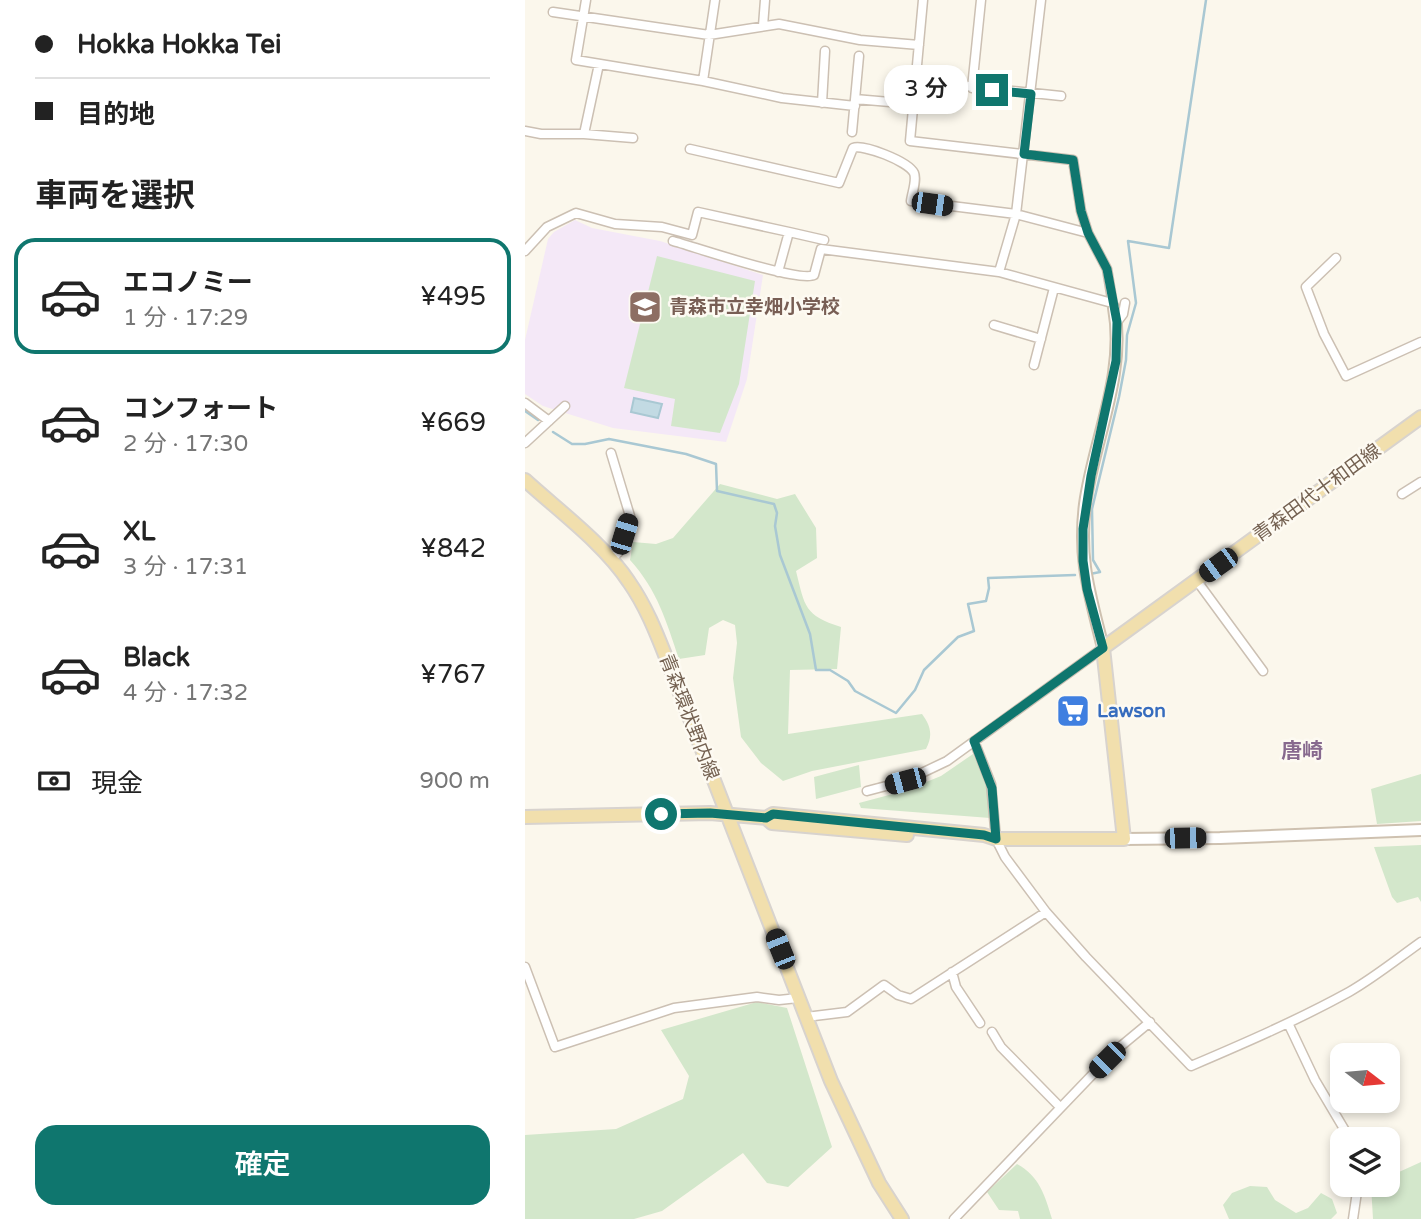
<!DOCTYPE html>
<html lang="ja">
<head>
<meta charset="utf-8">
<style>
	:root { --surface:#fff; --page:#f6f6f6; --text:#222; --muted:#767676; --line:#e0e0e0; --accent:#0f766e }
	body { margin:0; font-family:"Varela Round","Noto Sans JP",sans-serif; background:var(--page); color:var(--text); height:100vh; display:flex; flex-direction:column; font-size:26px; white-space:nowrap }
	* { box-sizing:border-box; margin:0 }
	p { font-size:23px; color:var(--muted) }
	.icon { flex:none; width:38px; height:38px; fill:none; stroke:currentColor; stroke-width:2; stroke-linecap:round; stroke-linejoin:round }
	.map { position:relative; flex:1; overflow:hidden }
	.side { display:flex; flex-direction:column; background:var(--surface); width:525px }
	.side>* { flex:none }
	.top-card { display:grid; align-content:center; height:154px; padding:0 35px; background:var(--surface) }
	.needle { width:46px; rotate:106deg }
	.tools { position:absolute; left:805px; top:1043px; display:grid; gap:14px }
	.tools a { display:grid; place-items:center; width:70px; height:70px; border-radius:14px; background:var(--surface); box-shadow:0 4px 10px #0003; font-size:35px }
	.end { position:absolute; width:32px; height:32px; margin:-16px; border:9px solid #0f766e; background:#fff; box-shadow:0 0 0 4px #fff }
	.from { border-radius:50% }
	.bubble { position:absolute; height:49px; border-radius:21px; background:var(--surface); box-shadow:0 4px 10px #0003; font-size:23px; font-weight:600; line-height:49px; text-align:center }
	.car { position:absolute; width:21px; height:42px; margin:-21px -10px; border-radius:9px; box-shadow:0 0 5px 2px #0007; background:linear-gradient(#222 24%,#8ab4d8 0 40%,#222 0 76%,#8ab4d8 0 86%,#222 0) }
	.top-card b { display:flex; align-items:center; gap:24px; height:66px; font-size:26px }
	.top-card b+b { border-top:2px solid var(--line) }
	.top-card i { width:18px; height:18px; background:var(--text) }
	ul { padding:0; list-style:none }
	li { display:flex; align-items:center; gap:21px; height:116px; margin:0 14px 10px; padding:0 21px; border:4px solid transparent; border-radius:21px }
	li div { flex:1 }
	li b { display:block; font-size:26px }
	li em { font-style:normal; font-weight:600 }
	li.current { border-color:var(--accent) }
	li>.icon { width:63px; height:63px; stroke-width:1.5 }
	h2 { padding:0 35px; font-size:32px; line-height:84px }
	.pay { display:flex; align-items:center; gap:18px; height:77px; padding:0 35px; font-size:26px }
	.pay p { margin-inline-start:auto }
	.primary-button { display:flex; gap:14px; margin-top:auto; padding:14px 35px }
	.primary-button a { flex:1; height:80px; border-radius:21px; background:var(--accent); color:#fff; font-size:28px; font-weight:600; line-height:80px; text-align:center }
	main { display:flex; flex:1; min-height:0 }
	.map>svg:first-child { display:block }
	.education { fill:#f4e8f7 }
	.green { fill:#d3e7cb }
	.water { fill:#c2dae3; stroke:#a9c8d3; stroke-width:2 }
	.lines { fill:none; stroke-linecap:round; stroke-linejoin:round }
	.stream { stroke:#a9c8d3; stroke-width:2.5 }
	.street-casing { stroke:#ccc0b3; stroke-width:11 }
	.secondary-casing { stroke:#cec1b0; stroke-width:14 }
	.primary-casing { stroke:#d8d3ce; stroke-width:16 }
	.street { stroke:#fff; stroke-width:8 }
	.secondary { stroke:#fff; stroke-width:10 }
	.primary { stroke:#f1dfad; stroke-width:12 }
	.route { stroke:#0f766e; stroke-width:9 }
	.labels { text-anchor:middle; dominant-baseline:central; stroke-width:5; stroke-linejoin:round; paint-order:stroke }
	.education-label { font-size:19px; font-weight:bold; fill:#785e54; stroke:#fdfaf2; text-anchor:start }
	.street-label { font-size:19px; fill:#746151; stroke:#fdfaf2 }
	.shop-label { font-size:19px; font-weight:bold; fill:#366cbe; stroke:#fdfaf2; text-anchor:start }
	.neighbourhood-label { font-size:21px; font-weight:bold; fill:#87698e; stroke:#fdfaf2 }
</style>
</head>
<body>
<main>
<section class="side">
<div class="top-card">
<b><i class="from"></i>Hokka Hokka Tei</b>
<b><i></i>目的地</b>
</div>
<h2>車両を選択</h2>
<ul>
<li class="current"><svg class="icon" aria-label="car" viewBox="0 0 24 24"><path d="M5 17H2v-5l4-1 3-4h7l3 4 3 1v5h-3M9 17h6M6 11h13"/><circle cx="7" cy="17" r="2"/><circle cx="17" cy="17" r="2"/></svg><div><b>エコノミー</b><p>1 分 · 17:29</p></div><em>¥495</em></li>
<li><svg class="icon" aria-label="car" viewBox="0 0 24 24"><path d="M5 17H2v-5l4-1 3-4h7l3 4 3 1v5h-3M9 17h6M6 11h13"/><circle cx="7" cy="17" r="2"/><circle cx="17" cy="17" r="2"/></svg><div><b>コンフォート</b><p>2 分 · 17:30</p></div><em>¥669</em></li>
<li><svg class="icon" aria-label="car" viewBox="0 0 24 24"><path d="M5 17H2v-5l4-1 3-4h7l3 4 3 1v5h-3M9 17h6M6 11h13"/><circle cx="7" cy="17" r="2"/><circle cx="17" cy="17" r="2"/></svg><div><b>XL</b><p>3 分 · 17:31</p></div><em>¥842</em></li>
<li><svg class="icon" aria-label="car" viewBox="0 0 24 24"><path d="M5 17H2v-5l4-1 3-4h7l3 4 3 1v5h-3M9 17h6M6 11h13"/><circle cx="7" cy="17" r="2"/><circle cx="17" cy="17" r="2"/></svg><div><b>Black</b><p>4 分 · 17:32</p></div><em>¥767</em></li>
</ul>
<div class="pay"><svg class="icon" aria-label="cash" viewBox="0 0 24 24"><path d="M3 7h18v10H3z"/><circle cx="12" cy="12" r="2"/></svg>現金<p>900 m</p></div>
<div class="primary-button"><a>確定</a></div>
</section>
<div class="map">
<svg width="896" height="1219" viewBox="0 0 896 1219">
	<rect width="100%" height="100%" fill="#fbf7ec"/>
	<path class="education" d="M50 220 67 228 135 241 238 275 222 379 201 442 88 428 18 406 0 394V340L23 239 29 232Z"/>
	<path class="green" d="M132 256 230 281 214 384 195 433 146 426 150 399 99 388Z
		M195 484 252 499 270 494 291 528 292 558 271 571C280 607 279 615 316 627L312 669 265 670 263 734 397 714C406 726 408 736 401 749L287 771 258 781 236 763 216 737 208 678 212 643 210 625 198 620 184 628 180 655 154 659C141 621 133 591 105 560L108 542 131 544 148 538Z
		M448 754 463 787 465 818 336 808 334 803 379 791 416 776Z
		M334 765 336 787 291 799 289 777Z
		M896 774V821L852 824 846 789Z
		M896 845V902L893 897 872 903 867 897 849 847Z
		M232 1002 262 1008 307 1147 263 1187 242 1183 218 1153 137 1211 109 1219H0V1135L91 1129 158 1099 164 1076 136 1030Z
		M896 1162V1219H848L846 1185H863V1177Z
		M492 1164C514 1176 520 1195 527 1219H495L493 1211 474 1210 462 1192Z
		M725 1186 742 1187 750 1200 771 1213 783 1208 796 1193 807 1199 812 1213 806 1219H704L698 1205 707 1193Z"/>
	<path class="water" d="M109 398 137 404 133 418 106 412Z"/>
	<g class="lines">
		<path class="stream" d="M0 411 13 420
			M28 432 47 444H60L84 439 161 454 191 464 192 491 249 504 252 513 250 526 255 555 285 634 291 670H305L323 681 330 691 371 713 390 690 399 670 433 637 449 631 443 604 461 601 464 588 463 578 550 575
			M565 574 575 572 568 560 567 509 594 397 601 360 602 335 611 303 603 241 644 248 681 0"/>
		<defs>
			<path id="street" d="M61 0 51 60 178 81 257 98 330 106
				M398 0 385 141 548 160 556 211 563 233 582 269 588 305
				M28 12 184 35 254 24 335 40 394 45
				M238 26 240 0
				M178 81 190 0
				M391 81 536 96
				M447 88 456 0
				M330 99 388 104
				M297 103 300 51
				M0 131 16 134H59L108 138
				M327 132 334 56
				M59 134 74 64
				M165 149 314 183 328 148C338 144 383 161 389 173 392 180 387 193 386 201L491 214 563 233
				M264 232 299 240
				M148 241C170 247 274 283 289 275L296 249 474 272 587 303
				M0 251 22 227 51 213 90 224 137 227 167 235 173 212 264 232 253 272
				M811 258 781 287 799 334 821 376 896 342
				M474 272 491 214 516 0
				M592 322 598 314 600 303
				M469 325 516 339
				M509 365 529 288
				M0 403 24 421
				M0 443 40 406
				M877 494 896 482
				M85 560 94 552 105 516 86 453
				M672 581 738 671
				M449 741 466 784 471 839 480 857 521 912 561 957 666 1066C720 1043 773 1020 824 992 850 977 872 959 896 942
				M342 791 380 781 422 761 578 648
				M0 967 30 1047 149 1008 232 997 254 1000 273 998
				M427 972 431 987 455 1023
				M281 1017 322 1012 359 985 373 995 386 999 521 912
				M763 1023 790 1080 825 1139
				M467 1032 476 1047 535 1107
				M429 1219 590 1051 625 1022
				M828 1219 833 1185"/>
			<path id="secondary" d="M578 648C565 594 553 561 560 504 569 439 601 375 589 308
				M599 839 695 838 896 830"/>
			<path id="primary" d="M0 480C34 511 79 544 104 582 123 609 134 640 146 670L306 1081 354 1183 377 1219
				M0 817 185 813 241 818 247 823 382 835
				M241 818 248 814 459 835 471 839H599L578 648 896 417"/>
		</defs>
		<use href="#street" class="street-casing"/>
		<use href="#secondary" class="secondary-casing"/>
		<use href="#primary" class="primary-casing"/>
		<use href="#street" class="street"/>
		<use href="#secondary" class="secondary"/>
		<use href="#primary" class="primary"/>
	</g>
	<g class="lines">
		<path class="route" d="M136 814 185 813 241 818 248 814 459 835 471 839 467 788 449 741 578 648 562 589 558 561V529L566 476 591 361 592 322 582 269 563 233 556 211 548 160 499 154 506 94 467 90"/>
	</g>
	<defs>
		<symbol id="school-square" viewBox="-11 -11 22 22"><rect x="-9" y="-9" width="18" height="18" rx="4" fill="#8d6e63" stroke="#fdfaf2"/><path d="M0-5L7-2L0 1L-7-2ZM-4 1L0 2.5L4 1V4Q0 6-4 4Z" fill="#fff"/></symbol>
		<symbol id="supermarket-square" viewBox="-11 -11 22 22"><rect x="-9" y="-9" width="18" height="18" rx="4" fill="#3f7fe0" stroke="#fdfaf2"/><path d="M-6-5.5h2.5l.6 2H6L4.5 2H-2.5L-4.4-4H-6ZM-1.5 3.2a1.3 1.3 0 1 0 .1 0ZM3 3.2a1.3 1.3 0 1 0 .1 0Z" fill="#fff"/></symbol>
	</defs>
	<g fill-rule="evenodd">
		<use href="#school-square" x="101" y="288" width="38" height="38"/>
		<use href="#supermarket-square" x="529" y="692" width="38" height="38"/>
	</g>
	<g class="labels">
		<g class="education-label">
			<text x="144" y="307">青森市立幸畑小学校</text>
		</g>
		<g class="street-label">
			<text transform="translate(792 493) rotate(-36)">青森田代十和田線</text>
			<text transform="translate(164 717) rotate(69)">青森環状野内線</text>
		</g>
		<g class="shop-label">
			<text x="572" y="711">Lawson</text>
		</g>
		<g class="neighbourhood-label">
			<text x="777" y="751">唐崎</text>
		</g>
	</g>
</svg>
<div class="tools">
<a><svg class="needle" viewBox="-14 -14 28 28"><path d="M0-13l5 13h-10z" fill="#e53935"/><path d="M0 13l5-13h-10z" fill="#767676"/></svg></a>
<a><svg class="icon" aria-label="layers" viewBox="0 0 24 24"><path d="M12 4l9 5-9 5-9-5zM3 14l9 5 9-5"/></svg></a>
</div>
<i class="end from" style="left:136px;top:814px"></i>
<i class="end" style="left:467px;top:90px"></i>
<div class="bubble" style="left:359px;top:65px;width:84px">3 分</div>
<i class="car" style="left:407px;top:204px;rotate:98deg"></i>
<i class="car" style="left:99px;top:534px;rotate:17deg"></i>
<i class="car" style="left:693px;top:565px;rotate:234deg"></i>
<i class="car" style="left:380px;top:781px;rotate:255deg"></i>
<i class="car" style="left:660px;top:838px;rotate:89deg"></i>
<i class="car" style="left:255px;top:949px;rotate:338deg"></i>
<i class="car" style="left:582px;top:1060px;rotate:225deg"></i>
</div>
</main>
</body>
</html>
